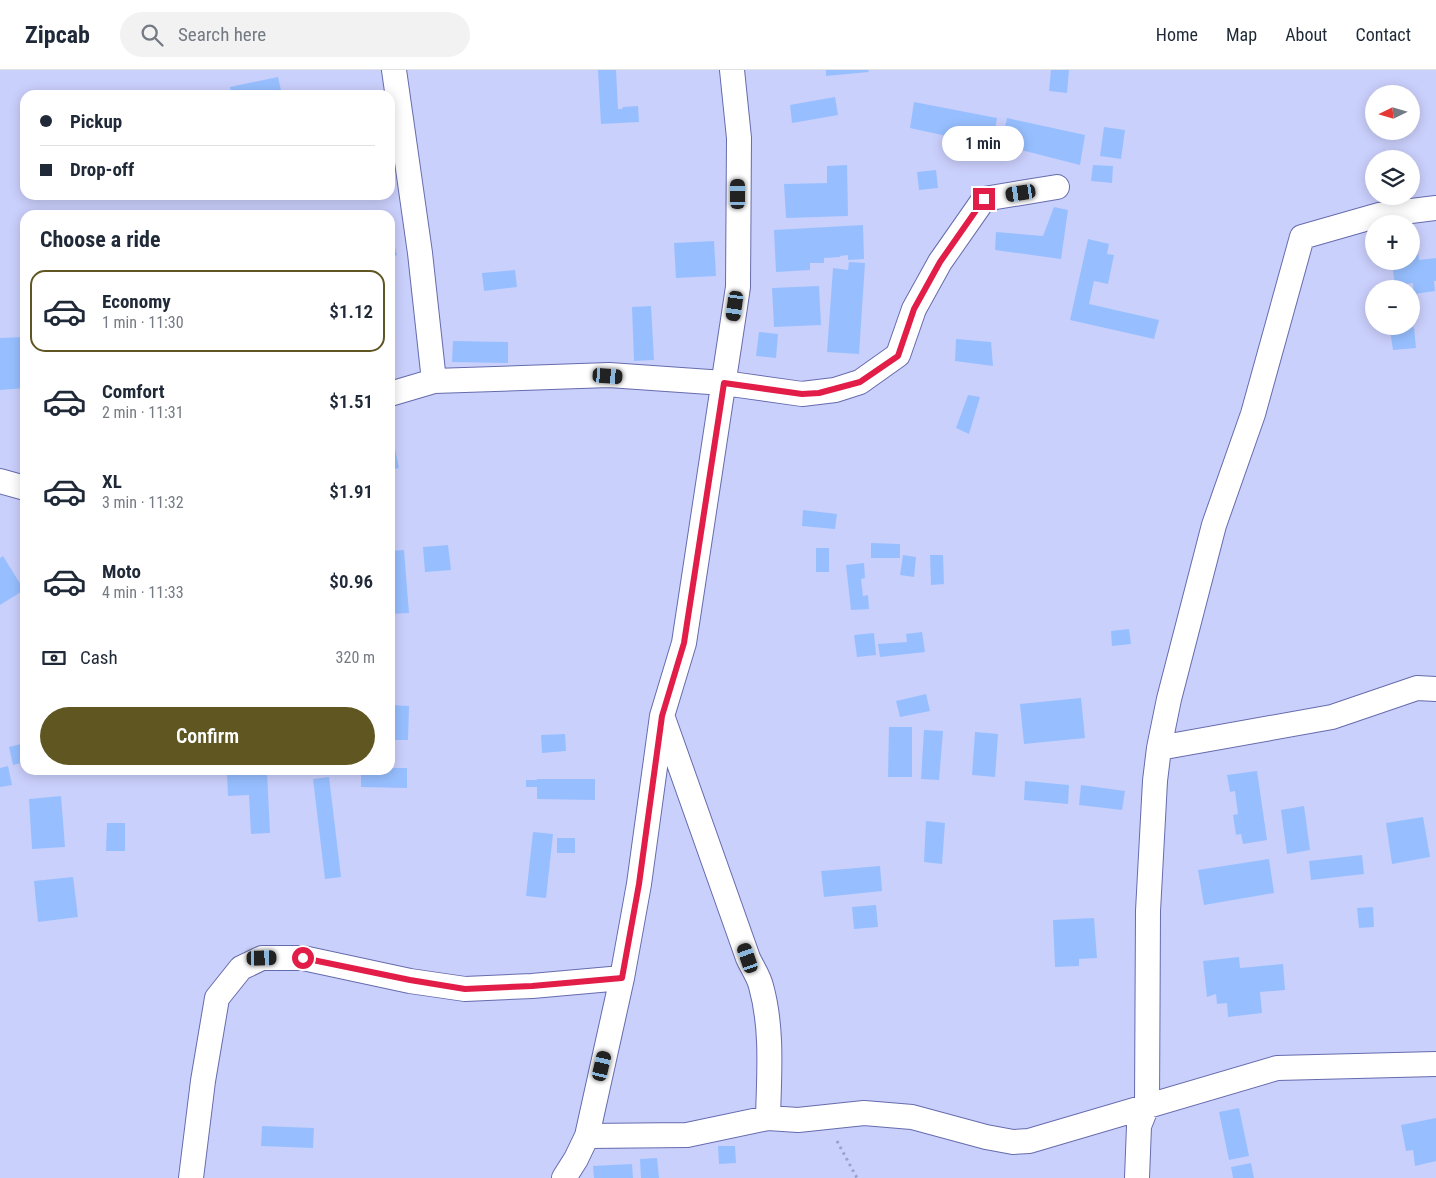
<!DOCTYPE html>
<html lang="en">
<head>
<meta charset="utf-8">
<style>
	:root { --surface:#fff; --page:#f2f2f3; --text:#1f2937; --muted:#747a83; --line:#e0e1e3; --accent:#5f5622 }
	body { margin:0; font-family:"Roboto Condensed",sans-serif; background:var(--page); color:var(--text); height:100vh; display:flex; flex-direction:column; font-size:19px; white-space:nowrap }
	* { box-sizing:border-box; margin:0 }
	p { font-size:16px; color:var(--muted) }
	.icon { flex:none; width:28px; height:28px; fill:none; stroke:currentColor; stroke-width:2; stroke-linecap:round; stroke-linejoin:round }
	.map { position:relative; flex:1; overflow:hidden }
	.side { position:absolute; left:20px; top:140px; width:375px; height:565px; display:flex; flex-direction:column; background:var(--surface); border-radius:15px; box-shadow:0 2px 12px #0003 }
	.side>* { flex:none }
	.top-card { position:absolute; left:20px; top:20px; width:375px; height:110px; border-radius:15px; box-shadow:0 2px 12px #0003; display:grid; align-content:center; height:110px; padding:0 20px; background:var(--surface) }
	.needle { width:32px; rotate:265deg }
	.controls { position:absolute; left:1365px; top:15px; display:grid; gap:10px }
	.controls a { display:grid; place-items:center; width:55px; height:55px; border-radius:50%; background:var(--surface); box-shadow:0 2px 12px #0003; font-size:25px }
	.end { position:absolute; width:22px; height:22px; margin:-11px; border:6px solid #e11d48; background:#fff; box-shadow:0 0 0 2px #fff }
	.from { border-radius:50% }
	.bubble { position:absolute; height:35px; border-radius:18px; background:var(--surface); box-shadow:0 2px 12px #0003; font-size:16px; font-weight:600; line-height:35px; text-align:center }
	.car { position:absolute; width:15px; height:30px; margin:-15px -8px; border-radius:6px; box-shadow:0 0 4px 1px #0007; background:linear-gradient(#222 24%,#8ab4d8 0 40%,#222 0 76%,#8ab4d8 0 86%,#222 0) }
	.top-card b { display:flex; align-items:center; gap:18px; height:48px; font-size:19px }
	.top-card b+b { border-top:1px solid var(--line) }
	.top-card i { width:12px; height:12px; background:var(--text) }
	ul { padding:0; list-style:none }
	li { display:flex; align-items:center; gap:15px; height:82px; margin:0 10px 8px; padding:0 10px; border:2px solid transparent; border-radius:15px }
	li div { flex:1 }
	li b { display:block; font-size:19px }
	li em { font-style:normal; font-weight:600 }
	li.current { border-color:var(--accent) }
	li>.icon { width:45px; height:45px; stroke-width:1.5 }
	h2 { padding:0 20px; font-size:22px; line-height:60px }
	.pay { display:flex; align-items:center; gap:12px; height:55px; padding:0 20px; font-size:19px }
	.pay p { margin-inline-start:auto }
	.primary-button { display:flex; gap:10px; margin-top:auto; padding:10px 20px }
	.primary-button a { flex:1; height:58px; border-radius:30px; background:var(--accent); color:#fff; font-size:20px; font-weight:600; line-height:58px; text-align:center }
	header { display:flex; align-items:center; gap:30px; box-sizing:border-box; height:70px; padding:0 25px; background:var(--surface); border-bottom:1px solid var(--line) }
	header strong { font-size:24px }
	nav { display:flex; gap:28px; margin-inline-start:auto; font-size:18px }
	.search { width:350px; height:45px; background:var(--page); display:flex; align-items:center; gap:12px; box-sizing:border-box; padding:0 18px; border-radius:28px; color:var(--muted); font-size:19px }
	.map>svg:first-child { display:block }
	.building { fill:#97bfff }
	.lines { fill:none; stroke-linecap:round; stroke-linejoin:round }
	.minor-casing { stroke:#666bad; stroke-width:26 }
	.path { stroke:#9ca1c8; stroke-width:3; stroke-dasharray:2.5 4; stroke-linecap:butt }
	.minor { stroke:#fff; stroke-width:24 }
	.route { stroke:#e11d48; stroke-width:6 }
</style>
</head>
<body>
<header>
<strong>Zipcab</strong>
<div class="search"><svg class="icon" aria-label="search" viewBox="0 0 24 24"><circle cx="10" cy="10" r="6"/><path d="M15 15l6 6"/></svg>Search here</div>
<nav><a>Home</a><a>Map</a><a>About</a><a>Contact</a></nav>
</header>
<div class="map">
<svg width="1436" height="1108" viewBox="0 0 1436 1108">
	<rect width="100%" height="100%" fill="#cad0fc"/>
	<path class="building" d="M598 0H616L618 39H622L623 37 638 36 639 52 601 54Z
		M826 0H868L869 2 826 6Z
		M1051 0H1069L1067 23 1049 21Z
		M278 7 282 25H231L230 17Z
		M835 27 838 45 792 53 790 35Z
		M914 32 997 48 992 76 910 58Z
		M1007 48 1085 65 1080 95 1001 75Z
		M1104 57 1125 60 1121 89 1100 86Z
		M847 95 848 146 786 148 784 114 827 113V96Z
		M1093 95 1113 96 1112 113 1091 111Z
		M936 100 938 118 919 120 917 102Z
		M1054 137 1068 140 1061 189 995 180 996 162 1043 166Z
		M863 155 864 189 848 190V185L840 186V187L824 188V193H810V200L776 202 774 160Z
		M1088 169 1109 174 1107 184 1114 185 1108 214 1094 211 1089 234 1159 250 1154 269 1070 250Z
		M393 170 397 185 390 187V171Z
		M714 171 716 206 676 208 674 173Z
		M1418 179 1419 190 1436 188V211H1434L1435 221 1414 224 1413 213 1395 215 1392 193 1411 191V180Z
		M849 192 865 193 859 284 827 282 833 198 848 200Z
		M515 200 517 217 484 221 482 203Z
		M819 216 821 255 774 257 772 218Z
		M651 236 654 290 634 291 632 237Z
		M1414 257 1416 278 1393 280 1390 260Z
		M759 262 778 264 776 288 756 286Z
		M25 267V318L0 320V268Z
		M956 269 991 272 993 296 955 291Z
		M453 271 508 272V293L452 292Z
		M968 325 980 327 969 364 956 358Z
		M395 379 399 398 390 400V380Z
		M803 440 837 444 835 459 802 456Z
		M871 473 900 474V488H871Z
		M448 475 451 500 425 502 423 477Z
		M816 478H829V502H816Z
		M404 480 409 543 390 544V481Z
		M903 485 916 487 914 507 900 505Z
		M930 485H943L944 514 931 515Z
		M3 486 24 520 0 535V488Z
		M864 493 865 508 861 509 863 526 868 525 869 539 851 540 846 495Z
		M1129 559 1131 574 1112 576 1111 561Z
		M922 562 925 582 880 587 878 574 907 572 906 564Z
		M874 563 876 585 857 587 854 565Z
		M926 624 930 641 900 647 896 631Z
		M1081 628 1085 668 1024 674 1020 634Z
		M390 635 409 636 408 670H390Z
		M889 657H912V707H888Z
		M924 660 943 661 939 710 921 709Z
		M975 662 998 664 995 707 972 705Z
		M565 664 566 681 542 683 541 665Z
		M25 673V692L13 695 9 677Z
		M8 696 12 715 0 717V698Z
		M390 698H407V718L361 717V700H390Z
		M1257 701 1267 770 1243 774 1241 764 1236 765 1233 745 1238 744 1235 721 1230 722 1227 705Z
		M267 702 270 763 251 764 249 725 228 726 227 703Z
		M329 707 341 807 325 809 313 709Z
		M537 709H595V730L537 729V717H526V710H537Z
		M1025 711 1069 715 1068 734 1024 730Z
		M1081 715 1125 721 1122 740 1079 735Z
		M61 726 65 777 32 779 29 729Z
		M1304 736 1310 780 1287 784 1281 740Z
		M1423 747 1430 787 1392 794 1386 753Z
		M926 751 945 753 942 794 924 792Z
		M107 753H125V781H106Z
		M533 762 553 764 546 828 526 826Z
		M557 768H575V783H557Z
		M1362 785 1364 804 1311 810 1309 791Z
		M1269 789 1274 823 1204 835 1198 800Z
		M880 796 882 821 824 827 821 801Z
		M73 807 78 847 38 852 34 811Z
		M876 835 878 857 854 859 852 837Z
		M1373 837 1374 857 1359 858 1357 838Z
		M1094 848 1097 888 1079 889V896L1055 897 1053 850Z
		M1239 887 1240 898 1283 894 1285 920 1260 922 1262 943 1228 947 1227 933 1217 934 1216 924 1207 927 1203 891Z
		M1239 1038 1249 1086 1229 1090 1219 1042Z
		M1436 1048V1091L1415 1096 1413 1080 1406 1081 1401 1055Z
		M262 1056 314 1058 313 1078 261 1076Z
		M718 1076H735L736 1093 719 1094Z
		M657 1088 659 1108H641L640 1089Z
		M1251 1093 1254 1108H1233L1231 1097Z
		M632 1094 633 1108H594L593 1096Z"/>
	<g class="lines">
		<defs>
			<path id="minor" d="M394 0 420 183 434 311
				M390 324 434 311 609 305 724 313 802 324 835 320 860 312 898 285 914 239 940 192 984 129 1057 117
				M0 411 25 418
				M663 648 748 888C752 897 759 907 761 916 773 959 769 1005 768 1048
				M1159 678 1332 647 1417 618 1436 619
				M587 1066 687 1065 768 1048 798 1050 864 1043 912 1047 986 1067 1013 1072 1029 1071 1277 998 1436 994
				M191 1108 203 1011 217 928 241 898 262 888H303L410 911 465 919 532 916 622 908
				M564 1108 576 1089 587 1066 622 908 639 814 662 646 684 573 738 217 739 68 732 0
				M1137 1108 1139 1056 1147 1036 1148 841 1155 711 1159 678 1169 629 1214 455 1253 344 1302 167 1379 145 1436 138"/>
		</defs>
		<use href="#minor" class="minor-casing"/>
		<path class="path" d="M837 1071 857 1108"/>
		<use href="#minor" class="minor"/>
	</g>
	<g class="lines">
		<path class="route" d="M303 888 410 910 465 919 532 916 622 908 639 814 662 646 684 573 724 313 802 324 819 323 860 312 898 286 914 239 940 192 984 129"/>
	</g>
</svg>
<div class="controls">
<a><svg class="needle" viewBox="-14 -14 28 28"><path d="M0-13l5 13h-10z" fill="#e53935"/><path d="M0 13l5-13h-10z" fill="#747a83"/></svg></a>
<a><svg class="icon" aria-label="layers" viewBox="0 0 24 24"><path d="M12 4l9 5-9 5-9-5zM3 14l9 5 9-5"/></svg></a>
<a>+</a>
<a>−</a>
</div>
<i class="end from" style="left:303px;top:888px"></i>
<i class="end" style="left:984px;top:129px"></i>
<div class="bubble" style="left:942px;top:56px;width:82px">1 min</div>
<i class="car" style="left:1021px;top:123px;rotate:261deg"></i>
<i class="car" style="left:738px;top:124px;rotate:0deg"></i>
<i class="car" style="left:735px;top:236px;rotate:188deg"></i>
<i class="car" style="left:608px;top:306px;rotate:94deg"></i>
<i class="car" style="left:262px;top:888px;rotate:89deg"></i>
<i class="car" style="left:748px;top:888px;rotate:341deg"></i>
<i class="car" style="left:602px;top:996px;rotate:13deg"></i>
<div class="top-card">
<b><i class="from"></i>Pickup</b>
<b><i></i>Drop-off</b>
</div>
<section class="side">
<h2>Choose a ride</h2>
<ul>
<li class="current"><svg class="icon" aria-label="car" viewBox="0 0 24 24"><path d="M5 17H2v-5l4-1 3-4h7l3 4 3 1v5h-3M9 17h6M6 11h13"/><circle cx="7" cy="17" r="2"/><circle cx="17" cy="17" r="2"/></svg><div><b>Economy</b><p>1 min · 11:30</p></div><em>$1.12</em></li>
<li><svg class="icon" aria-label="car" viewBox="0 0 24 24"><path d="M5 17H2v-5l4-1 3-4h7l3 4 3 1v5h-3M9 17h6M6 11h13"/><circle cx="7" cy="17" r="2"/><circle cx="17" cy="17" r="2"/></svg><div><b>Comfort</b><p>2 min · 11:31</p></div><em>$1.51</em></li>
<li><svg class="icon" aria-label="car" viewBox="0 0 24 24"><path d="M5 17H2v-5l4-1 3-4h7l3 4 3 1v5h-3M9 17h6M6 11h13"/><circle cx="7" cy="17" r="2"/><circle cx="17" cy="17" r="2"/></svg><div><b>XL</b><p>3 min · 11:32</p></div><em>$1.91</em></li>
<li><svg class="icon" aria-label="car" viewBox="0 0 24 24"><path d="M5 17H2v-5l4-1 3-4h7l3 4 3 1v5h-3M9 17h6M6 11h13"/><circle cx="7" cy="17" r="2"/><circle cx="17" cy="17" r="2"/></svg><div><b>Moto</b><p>4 min · 11:33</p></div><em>$0.96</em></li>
</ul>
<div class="pay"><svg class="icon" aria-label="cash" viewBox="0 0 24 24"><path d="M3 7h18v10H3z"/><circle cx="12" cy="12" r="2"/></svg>Cash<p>320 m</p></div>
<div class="primary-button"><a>Confirm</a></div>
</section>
</div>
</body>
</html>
